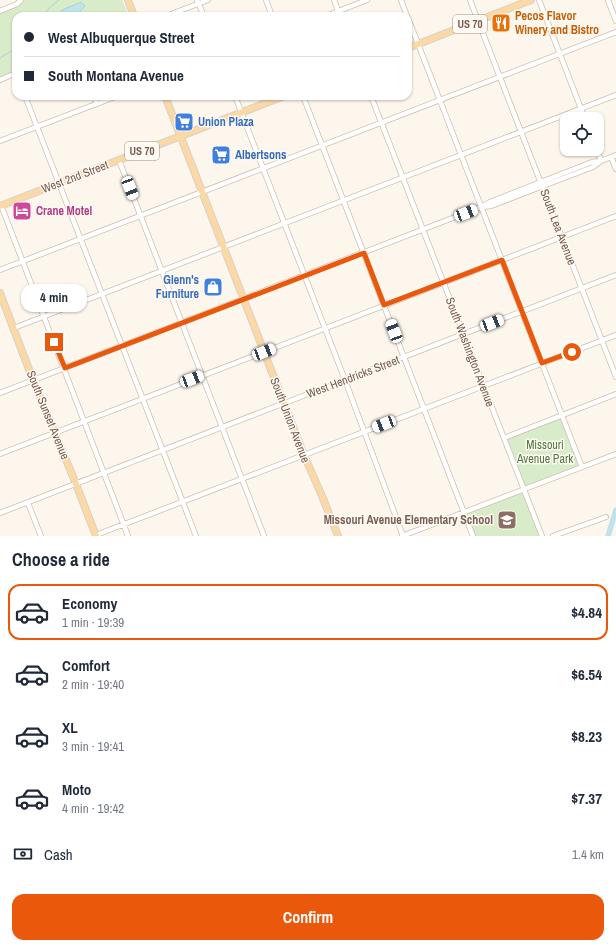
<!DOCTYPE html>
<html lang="en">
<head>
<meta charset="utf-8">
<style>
	:root { --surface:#fff; --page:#f2f2f3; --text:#1f2937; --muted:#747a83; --line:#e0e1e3; --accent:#ea580c }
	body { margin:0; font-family:"Archivo Narrow",sans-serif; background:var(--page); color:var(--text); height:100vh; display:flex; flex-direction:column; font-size:15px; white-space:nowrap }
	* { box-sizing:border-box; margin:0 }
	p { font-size:13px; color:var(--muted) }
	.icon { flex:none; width:22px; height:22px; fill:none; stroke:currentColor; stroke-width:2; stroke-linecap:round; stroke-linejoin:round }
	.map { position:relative; height:536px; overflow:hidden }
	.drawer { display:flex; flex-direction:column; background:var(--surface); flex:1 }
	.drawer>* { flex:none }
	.hud { position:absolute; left:12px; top:12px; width:400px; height:88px; border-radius:12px; box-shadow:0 1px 3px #0004; display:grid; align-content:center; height:88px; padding:0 12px; background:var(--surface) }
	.controls { position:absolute; left:560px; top:112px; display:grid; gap:8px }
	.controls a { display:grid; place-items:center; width:44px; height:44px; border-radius:8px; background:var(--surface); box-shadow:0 1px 3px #0004; font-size:20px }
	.end { position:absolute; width:18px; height:18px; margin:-9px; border:5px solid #ea580c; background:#fff; box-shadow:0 0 0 2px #fff }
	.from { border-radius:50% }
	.bubble { position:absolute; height:28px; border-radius:12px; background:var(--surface); box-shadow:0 1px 3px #0004; font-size:13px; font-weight:700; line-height:28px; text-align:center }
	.car { position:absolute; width:12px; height:24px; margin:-12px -6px; border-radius:5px; box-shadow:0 0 3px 1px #0007; background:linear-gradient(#fff 24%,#345 0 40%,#fff 0 76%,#345 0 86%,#fff 0) }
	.hud b { display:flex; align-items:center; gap:14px; height:38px; font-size:15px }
	.hud b+b { border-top:1px solid var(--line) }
	.hud i { width:10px; height:10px; background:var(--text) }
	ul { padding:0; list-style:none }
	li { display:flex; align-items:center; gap:12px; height:56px; margin:0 8px 6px; padding:0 4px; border:2px solid transparent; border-radius:12px }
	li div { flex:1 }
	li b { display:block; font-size:15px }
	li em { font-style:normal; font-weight:700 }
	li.on { border-color:var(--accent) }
	li>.icon { width:36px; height:36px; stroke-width:1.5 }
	h2 { padding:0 12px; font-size:18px; line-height:48px }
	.pay { display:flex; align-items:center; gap:10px; height:44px; padding:0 12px; font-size:15px }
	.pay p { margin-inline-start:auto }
	.primary-button { display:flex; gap:8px; margin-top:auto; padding:8px 12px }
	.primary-button a { flex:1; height:46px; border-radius:12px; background:var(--accent); color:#fff; font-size:16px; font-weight:700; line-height:46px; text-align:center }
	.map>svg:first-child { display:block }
	.green { fill:#d8ecc9 }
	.water { fill:#bfe3e8; stroke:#a5d3da }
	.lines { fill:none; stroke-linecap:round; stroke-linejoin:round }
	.stream { stroke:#a5d3da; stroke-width:1 }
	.river { stroke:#bfe3e8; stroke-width:5.5 }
	.minor-casing { stroke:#d1beb0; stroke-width:6 }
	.major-casing { stroke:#dad1cd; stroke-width:8 }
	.minor { stroke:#fff; stroke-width:4.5 }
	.major { stroke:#fbd9a5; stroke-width:6 }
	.route { stroke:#ea580c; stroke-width:5 }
	.labels { text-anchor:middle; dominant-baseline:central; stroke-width:3; stroke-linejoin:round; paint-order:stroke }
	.shield { fill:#fffaf3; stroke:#a28b7f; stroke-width:1 }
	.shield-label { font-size:11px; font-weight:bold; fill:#7a5c4d }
	.food-label { font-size:12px; font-weight:bold; fill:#c56008; stroke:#fffaf3; text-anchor:start }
	.shop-label { font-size:12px; font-weight:bold; fill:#366cbe; stroke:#fffaf3; text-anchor:start }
	.street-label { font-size:12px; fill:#7a5c4d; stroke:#fffaf3 }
	.hotel-label { font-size:12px; font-weight:bold; fill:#b23c85; stroke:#fffaf3; text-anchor:start }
	.park-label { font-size:12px; fill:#537a41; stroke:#fffaf3 }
	.education-label { font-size:12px; font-weight:bold; fill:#785e54; stroke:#fffaf3; text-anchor:end }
</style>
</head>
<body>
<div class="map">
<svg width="616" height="536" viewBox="0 0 616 536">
	<rect width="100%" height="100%" fill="#fdf6ec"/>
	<path class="green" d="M21 0H122L129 16H16V73L0 80V11Z
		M562 415 582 467 523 489 504 438Z
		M522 491 540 536H475L467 514 464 513Z"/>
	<path class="water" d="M81 2 85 6 76 16H59V13L62 10Z"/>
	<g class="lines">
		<path class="stream" d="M43 16 49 8 59 0
			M0 58 16 48"/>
		<path class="river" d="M608 536 616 510"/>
		<defs>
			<path id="minor" d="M197 0 204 16
				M266 0 272 16
				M334 0 340 16
				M401 0 407 16
				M470 0 616 377
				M539 0 585 119
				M608 0 616 21
				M0 11 17 4 21 0
				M166 16 208 0
				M326 16 367 0
				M408 18 582 467
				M0 80 16 73
				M25 96 196 536
				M94 96 97 104
				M235 96 345 380 403 536
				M303 96 473 536
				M371 96 542 536
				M0 141 117 96
				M597 149 601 161
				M611 157 616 169
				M119 160 264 536
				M1 205 128 536
				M481 207 491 206 543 186 593 167 601 161
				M0 270 616 32
				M14 328 616 95
				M0 393 481 207 490 202 592 162 601 161 616 155
				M504 438 616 394
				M0 454 616 216
				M28 503 41 536
				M0 513 616 275
				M96 535 616 335
				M402 536 616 454
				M553 536 606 517"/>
			<path id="major" d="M128 0 134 16
				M408 48 531 0
				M165 96 304 455 322 496 338 536
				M0 206 284 96
				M0 293 33 380 76 484 96 536"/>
		</defs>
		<use href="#minor" class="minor-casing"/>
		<use href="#major" class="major-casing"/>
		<use href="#minor" class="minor"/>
		<use href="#major" class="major"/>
	</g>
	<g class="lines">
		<path class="route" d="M54 342 65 368 364 253 384 305 502 260 542 363 572 352"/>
	</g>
	<defs>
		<symbol id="restaurant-square" viewBox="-11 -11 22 22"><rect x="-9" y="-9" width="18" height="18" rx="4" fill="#e8710a" stroke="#fffaf3"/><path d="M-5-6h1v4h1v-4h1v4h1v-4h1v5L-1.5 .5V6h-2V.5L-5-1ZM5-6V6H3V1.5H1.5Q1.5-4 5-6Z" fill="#fff"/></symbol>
		<symbol id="supermarket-square" viewBox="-11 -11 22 22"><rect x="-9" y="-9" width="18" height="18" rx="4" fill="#3f7fe0" stroke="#fffaf3"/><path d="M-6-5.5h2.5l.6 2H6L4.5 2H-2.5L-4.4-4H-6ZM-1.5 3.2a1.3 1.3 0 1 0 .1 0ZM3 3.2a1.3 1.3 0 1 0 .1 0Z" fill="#fff"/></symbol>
		<symbol id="hotel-square" viewBox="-11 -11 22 22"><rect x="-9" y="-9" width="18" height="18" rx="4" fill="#d1479c" stroke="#fffaf3"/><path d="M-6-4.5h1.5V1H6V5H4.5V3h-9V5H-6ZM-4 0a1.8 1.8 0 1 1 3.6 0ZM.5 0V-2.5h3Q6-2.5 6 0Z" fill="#fff"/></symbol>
		<symbol id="shop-square" viewBox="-11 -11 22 22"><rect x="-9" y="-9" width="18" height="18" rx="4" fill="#3f7fe0" stroke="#fffaf3"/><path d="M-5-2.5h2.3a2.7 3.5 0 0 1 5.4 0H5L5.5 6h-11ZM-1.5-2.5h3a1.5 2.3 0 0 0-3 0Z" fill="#fff"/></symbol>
		<symbol id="school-square" viewBox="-11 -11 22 22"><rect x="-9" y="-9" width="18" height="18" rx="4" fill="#8d6e63" stroke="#fffaf3"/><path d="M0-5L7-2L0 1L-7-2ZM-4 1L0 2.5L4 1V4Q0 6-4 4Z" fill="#fff"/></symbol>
	</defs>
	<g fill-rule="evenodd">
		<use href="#restaurant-square" x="490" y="12" width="22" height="22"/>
		<use href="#supermarket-square" x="173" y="111" width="22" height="22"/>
		<use href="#supermarket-square" x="210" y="144" width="22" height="22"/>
		<use href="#hotel-square" x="11" y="200" width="22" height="22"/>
		<use href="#shop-square" x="202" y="276" width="22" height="22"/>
		<use href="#school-square" x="496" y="509" width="22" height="22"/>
	</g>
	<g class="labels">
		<g class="shield">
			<rect x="453" y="15" width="34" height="18" rx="3"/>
			<rect x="125" y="142" width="34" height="18" rx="3"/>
		</g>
		<g class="shield-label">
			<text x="470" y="24">US 70</text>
			<text x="142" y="151">US 70</text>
		</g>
		<g class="food-label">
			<text x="515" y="16">Pecos Flavor<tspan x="515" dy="14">Winery and Bistro</tspan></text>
		</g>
		<g class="shop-label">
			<text x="198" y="122">Union Plaza</text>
			<text x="235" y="155">Albertsons</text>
			<text x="199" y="280" text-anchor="end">Glenn's<tspan x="199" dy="14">Furniture</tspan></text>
		</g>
		<g class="street-label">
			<text transform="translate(75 177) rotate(-21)">West 2nd Street</text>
			<text transform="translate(558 227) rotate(69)">South Lea Avenue</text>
			<text transform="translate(470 352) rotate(69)">South Washington Avenue</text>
			<text transform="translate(353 377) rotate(-21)">West Hendricks Street</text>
			<text transform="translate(48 415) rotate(68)">South Sunset Avenue</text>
			<text transform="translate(290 420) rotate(69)">South Union Avenue</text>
		</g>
		<g class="hotel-label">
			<text x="36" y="211">Crane Motel</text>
		</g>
		<g class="park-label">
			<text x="545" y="445">Missouri<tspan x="545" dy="14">Avenue Park</tspan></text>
		</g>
		<g class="education-label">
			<text x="493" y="520">Missouri Avenue Elementary School</text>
		</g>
	</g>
</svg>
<div class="controls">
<a><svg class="icon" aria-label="locate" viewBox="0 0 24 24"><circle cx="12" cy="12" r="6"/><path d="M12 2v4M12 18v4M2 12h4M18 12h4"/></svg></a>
</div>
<i class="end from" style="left:572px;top:352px"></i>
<i class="end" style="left:54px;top:342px"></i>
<div class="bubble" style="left:21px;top:284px;width:66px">4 min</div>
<i class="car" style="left:130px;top:188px;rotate:159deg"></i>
<i class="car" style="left:466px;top:213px;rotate:69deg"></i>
<i class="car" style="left:492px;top:323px;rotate:69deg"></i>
<i class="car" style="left:394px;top:331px;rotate:339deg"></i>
<i class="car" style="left:264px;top:352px;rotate:69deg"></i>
<i class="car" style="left:192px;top:379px;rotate:69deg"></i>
<i class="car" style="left:384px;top:424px;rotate:249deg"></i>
<div class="hud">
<b><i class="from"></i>West Albuquerque Street</b>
<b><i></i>South Montana Avenue</b>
</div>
</div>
<section class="drawer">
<h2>Choose a ride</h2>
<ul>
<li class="on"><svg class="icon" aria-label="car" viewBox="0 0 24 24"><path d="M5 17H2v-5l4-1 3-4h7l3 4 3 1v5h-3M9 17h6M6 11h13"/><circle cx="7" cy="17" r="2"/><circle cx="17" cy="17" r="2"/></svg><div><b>Economy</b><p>1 min · 19:39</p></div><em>$4.84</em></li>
<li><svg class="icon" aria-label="car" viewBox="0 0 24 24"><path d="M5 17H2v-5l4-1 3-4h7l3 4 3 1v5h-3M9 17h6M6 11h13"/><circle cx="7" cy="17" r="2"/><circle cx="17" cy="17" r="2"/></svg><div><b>Comfort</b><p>2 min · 19:40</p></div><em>$6.54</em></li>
<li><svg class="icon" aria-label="car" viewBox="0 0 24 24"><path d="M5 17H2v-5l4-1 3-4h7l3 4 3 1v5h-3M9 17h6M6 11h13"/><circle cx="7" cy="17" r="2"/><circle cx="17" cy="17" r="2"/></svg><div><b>XL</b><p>3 min · 19:41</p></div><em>$8.23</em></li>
<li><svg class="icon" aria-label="car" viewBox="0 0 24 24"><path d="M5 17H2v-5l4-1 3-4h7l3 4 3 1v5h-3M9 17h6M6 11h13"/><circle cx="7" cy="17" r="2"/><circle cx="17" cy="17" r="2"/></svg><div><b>Moto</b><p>4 min · 19:42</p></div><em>$7.37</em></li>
</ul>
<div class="pay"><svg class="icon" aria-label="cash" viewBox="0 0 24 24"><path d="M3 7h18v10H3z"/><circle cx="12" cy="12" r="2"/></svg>Cash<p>1.4 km</p></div>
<div class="primary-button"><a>Confirm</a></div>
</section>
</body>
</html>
